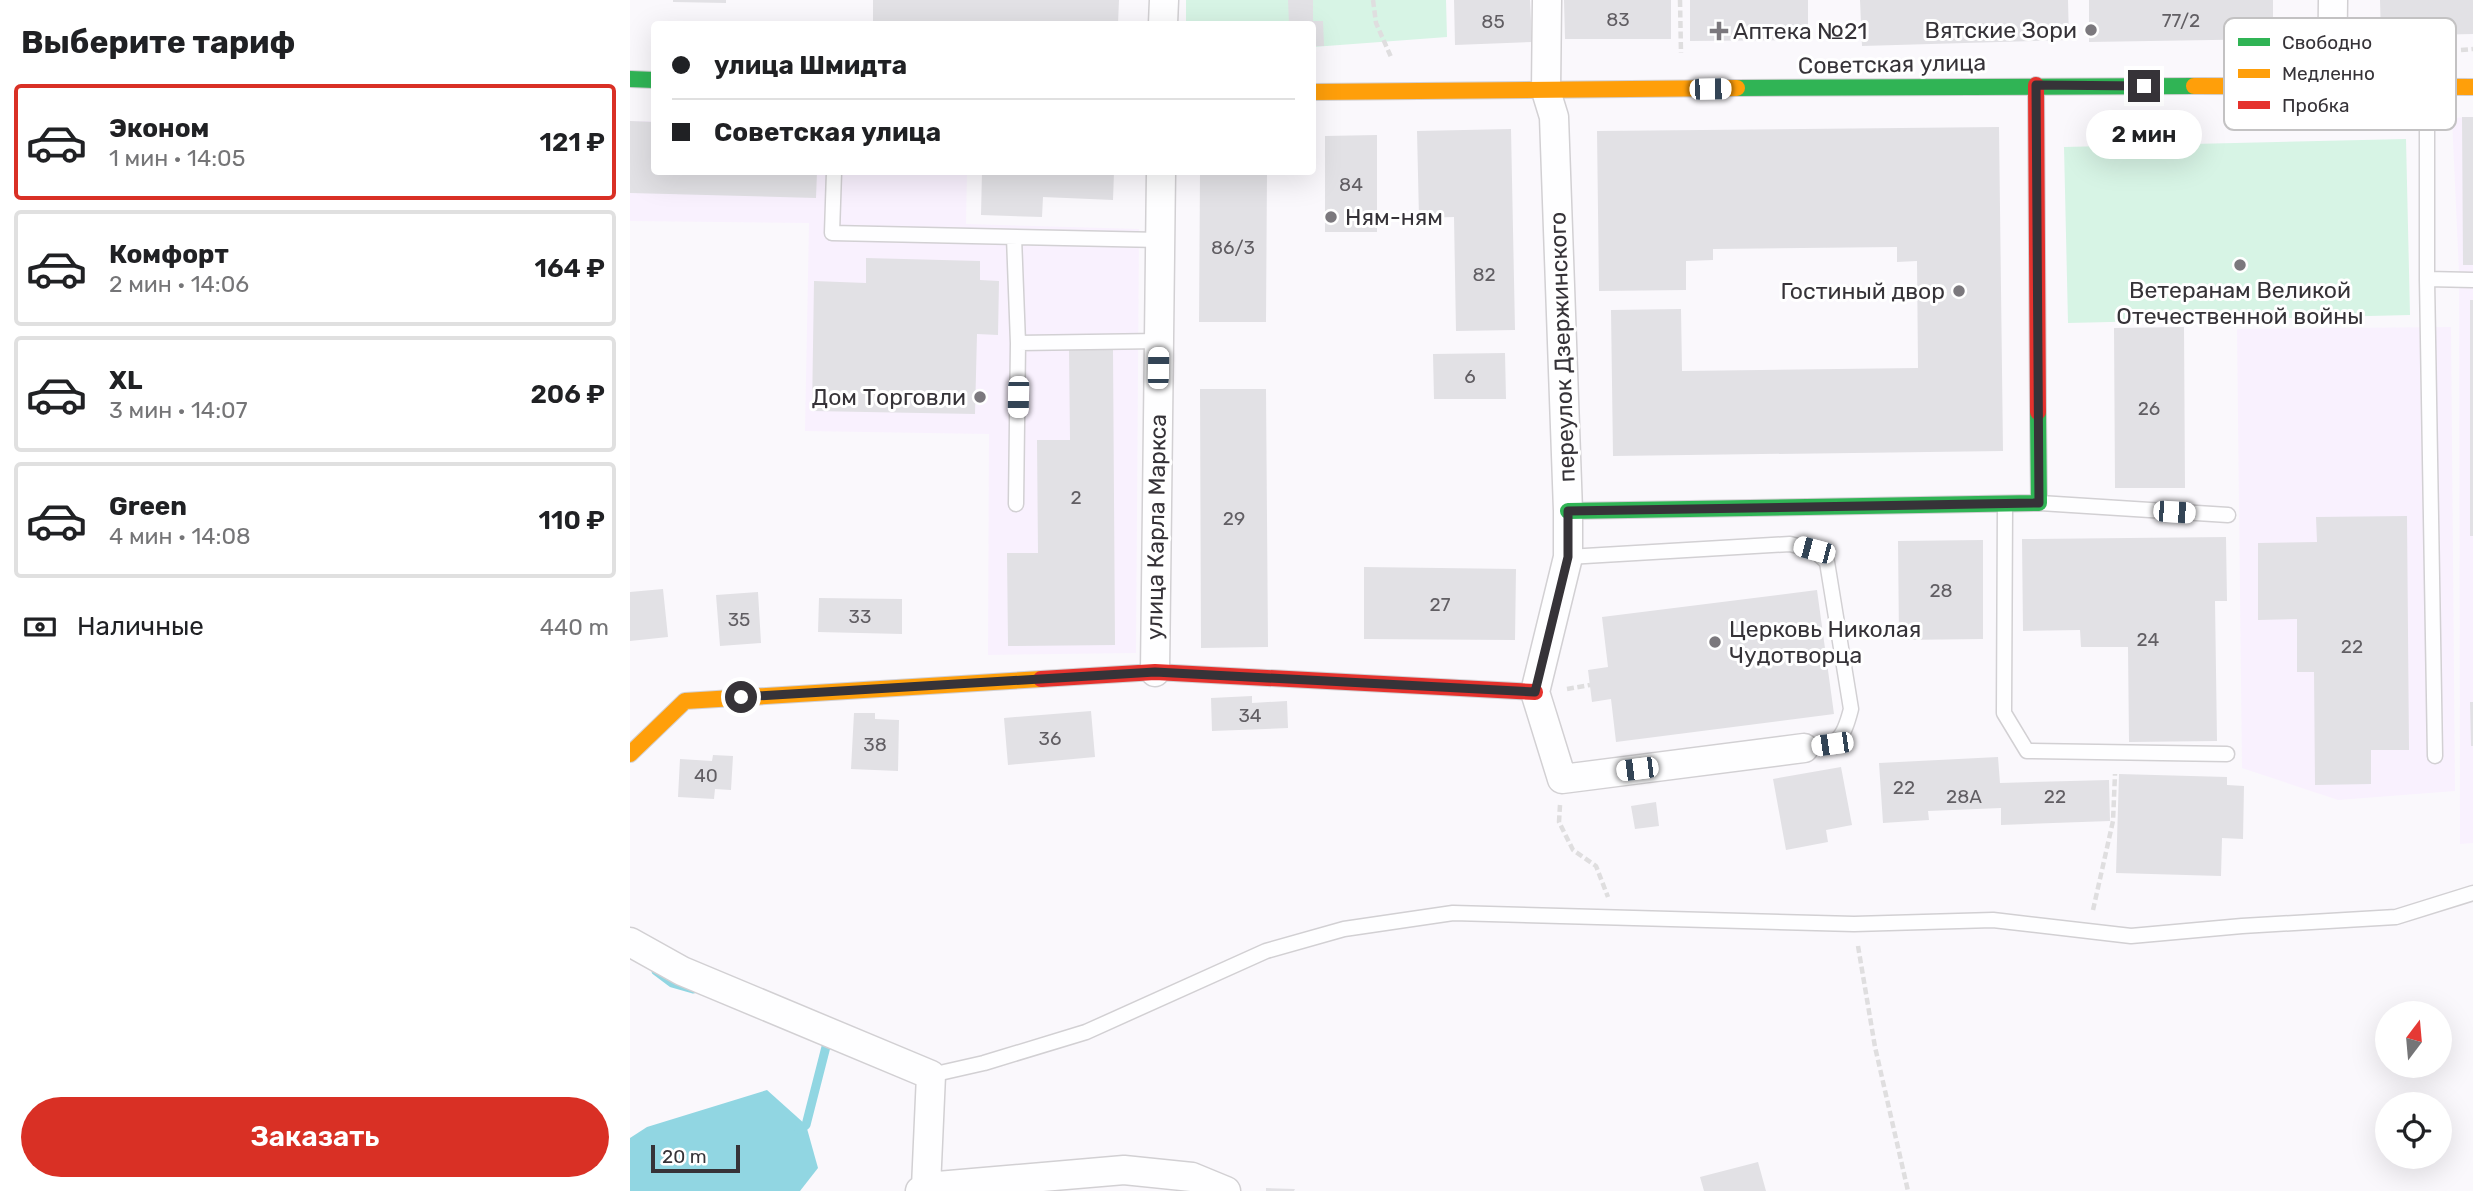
<!DOCTYPE html>
<html lang="ru">
<head>
<meta charset="utf-8">
<style>
	:root { --surface:#fff; --page:#f6f6f6; --text:#202124; --muted:#757577; --line:#e0e0e0; --accent:#d93025 }
	body { margin:0; font-family:Rubik,sans-serif; background:var(--page); color:var(--text); height:100vh; display:flex; flex-direction:column; font-size:26px; white-space:nowrap }
	* { box-sizing:border-box; margin:0 }
	p { font-size:23px; color:var(--muted) }
	.icon { flex:none; width:38px; height:38px; fill:none; stroke:currentColor; stroke-width:2; stroke-linecap:round; stroke-linejoin:round }
	.map { position:relative; flex:1; overflow:hidden }
	.sheet { display:flex; flex-direction:column; background:var(--surface); width:630px }
	.sheet>* { flex:none }
	.banner { position:absolute; left:21px; top:21px; width:665px; height:154px; border-radius:7px; box-shadow:0 7px 28px #0002; display:grid; align-content:center; height:154px; padding:0 21px; background:var(--surface) }
	.needle { width:46px; rotate:16deg }
	.tools { position:absolute; left:1745px; top:1001px; display:grid; gap:14px }
	.tools a { display:grid; place-items:center; width:77px; height:77px; border-radius:50%; background:var(--surface); box-shadow:0 7px 28px #0002; font-size:35px }
	.scale { position:absolute; left:21px; bottom:18px; width:89px; box-sizing:border-box; padding-left:7px; border:4px solid #363338; border-top:0; font-size:19px; line-height:24px; white-space:nowrap; color:#363338; -webkit-text-stroke:5px #fff; paint-order:stroke }
	.end { position:absolute; width:32px; height:32px; margin:-16px; border:9px solid #363338; background:#fff; box-shadow:0 0 0 4px #fff }
	.from { border-radius:50% }
	.bubble { position:absolute; height:49px; border-radius:24px; background:var(--surface); box-shadow:0 7px 28px #0002; font-size:23px; font-weight:600; line-height:49px; text-align:center }
	.car { position:absolute; width:21px; height:42px; margin:-21px -10px; border-radius:9px; box-shadow:0 0 5px 2px #0007; background:linear-gradient(#fff 24%,#345 0 40%,#fff 0 76%,#345 0 86%,#fff 0) }
	.banner b { display:flex; align-items:center; gap:24px; height:66px; font-size:26px }
	.banner b+b { border-top:2px solid var(--line) }
	.banner i { width:18px; height:18px; background:var(--text) }
	ul { padding:0; list-style:none }
	li { display:flex; align-items:center; gap:21px; height:116px; margin:0 14px 10px; padding:0 7px; border:4px solid var(--line); border-radius:7px }
	li div { flex:1 }
	li b { display:block; font-size:26px }
	li em { font-style:normal; font-weight:600 }
	li.selected { border-color:var(--accent) }
	li>.icon { width:63px; height:63px; stroke-width:1.5 }
	h2 { padding:0 21px; font-size:32px; line-height:84px }
	.pay { display:flex; align-items:center; gap:18px; height:77px; padding:0 21px; font-size:26px }
	.pay p { margin-inline-start:auto }
	.cta { display:flex; gap:14px; margin-top:auto; padding:14px 21px }
	.cta a { flex:1; height:80px; border-radius:42px; background:var(--accent); color:#fff; font-size:28px; font-weight:600; line-height:80px; text-align:center }
	main { display:flex; flex:1; min-height:0 }
	.map>svg:first-child { display:block }
	.built { fill:#f9f1fe }
	.green { fill:#d7f4e5 }
	.water { fill:#91d6e2 }
	.lines { fill:none; stroke-linecap:round; stroke-linejoin:round }
	.stream { stroke:#91d6e2; stroke-width:9 }
	.building { fill:#e2e1e5 }
	.lane-casing { stroke:#d2d0d3; stroke-width:17 }
	.street-casing { stroke:#d2d0d3; stroke-width:31 }
	.fast-casing { stroke:#d2d0d3; stroke-width:18 }
	.slow-casing { stroke:#d2d0d3; stroke-width:18 }
	.jam-casing { stroke:#d2d0d3; stroke-width:18 }
	.path { stroke:#dfdedf; stroke-width:4.5; stroke-dasharray:7 3.5; stroke-linecap:butt }
	.lane { stroke:#fefeff; stroke-width:14 }
	.street { stroke:#fefeff; stroke-width:28 }
	.fast { stroke:#30b455; stroke-width:16 }
	.slow { stroke:#ff9f0a; stroke-width:16 }
	.jam { stroke:#e5322d; stroke-width:16 }
	.route { stroke:#363338; stroke-width:9 }
	.poi-dot { fill:#7b787d; stroke:#fff; stroke-width:2.5 }
	.labels { text-anchor:middle; dominant-baseline:central; stroke-width:6; stroke-linejoin:round; paint-order:stroke }
	.number-label { font-size:19px; fill:#615e63 }
	.poi-label { font-size:23px; fill:#363338; stroke:#fff; text-anchor:end }
	.street-label { font-size:23px; fill:#363338; stroke:#fff }
	.key { fill:#fff; stroke:#c3c2c3; stroke-width:2 }
	.key-label { font-size:19px; fill:#363338 }
</style>
</head>
<body>
<main>
<section class="sheet">
<h2>Выберите тариф</h2>
<ul>
<li class="selected"><svg class="icon" aria-label="car" viewBox="0 0 24 24"><path d="M5 17H2v-5l4-1 3-4h7l3 4 3 1v5h-3M9 17h6M6 11h13"/><circle cx="7" cy="17" r="2"/><circle cx="17" cy="17" r="2"/></svg><div><b>Эконом</b><p>1 мин · 14:05</p></div><em>121 ₽</em></li>
<li><svg class="icon" aria-label="car" viewBox="0 0 24 24"><path d="M5 17H2v-5l4-1 3-4h7l3 4 3 1v5h-3M9 17h6M6 11h13"/><circle cx="7" cy="17" r="2"/><circle cx="17" cy="17" r="2"/></svg><div><b>Комфорт</b><p>2 мин · 14:06</p></div><em>164 ₽</em></li>
<li><svg class="icon" aria-label="car" viewBox="0 0 24 24"><path d="M5 17H2v-5l4-1 3-4h7l3 4 3 1v5h-3M9 17h6M6 11h13"/><circle cx="7" cy="17" r="2"/><circle cx="17" cy="17" r="2"/></svg><div><b>XL</b><p>3 мин · 14:07</p></div><em>206 ₽</em></li>
<li><svg class="icon" aria-label="car" viewBox="0 0 24 24"><path d="M5 17H2v-5l4-1 3-4h7l3 4 3 1v5h-3M9 17h6M6 11h13"/><circle cx="7" cy="17" r="2"/><circle cx="17" cy="17" r="2"/></svg><div><b>Green</b><p>4 мин · 14:08</p></div><em>110 ₽</em></li>
</ul>
<div class="pay"><svg class="icon" aria-label="cash" viewBox="0 0 24 24"><path d="M3 7h18v10H3z"/><circle cx="12" cy="12" r="2"/></svg>Наличные<p>440 m</p></div>
<div class="cta"><a>Заказать</a></div>
</section>
<div class="map">
<svg width="1843" height="1191" viewBox="0 0 1843 1191">
	<rect width="100%" height="100%" fill="#faf8fc"/>
	<path class="built" d="M1843 117V843L1830 844 1829 272 1822 118Z
		M0 121H24V172H337L336 224 509 229 506 653 358 655 359 434 175 431 179 223 0 221Z
		M1821 327 1825 791 1708 800 1612 768 1607 329Z"/>
	<path class="green" d="M556 0H816L817 37 683 47 682 24H556Z
		M1776 139 1780 315 1438 323 1434 147Z"/>
	<path class="water" d="M137 1090 176 1125 188 1168 170 1191H0V1138L17 1127Z"/>
	<g class="lines">
		<path class="stream" d="M26 971 42 983 63 989
			M169 1129 176 1125 199 1035"/>
	</g>
	<path class="building" d="M43 0H96V3L43 2Z
		M243 0H489L488 24H243Z
		M658 0H683V21H693L694 46H682V24H659Z
		M824 0H900L902 42 825 45Z
		M934 0H1041V39H935Z
		M1060 0H1178V40L1060 41Z
		M1230 0H1438L1439 40 1232 46Z
		M1459 0H1643V39L1459 42Z
		M1750 0H1843V34L1751 36Z
		M1832 117H1843V265H1833Z
		M0 121 24 122V172H187L186 198 0 193Z
		M1369 127 1373 451 983 456 981 310 1051 309 1052 371 1288 368 1287 261 1267 262V247L1083 249V260L1056 261V290L969 291 967 131Z
		M881 129 885 330 826 331 824 217 789 218 787 131Z
		M747 135V232H695V136Z
		M352 172H484L483 200 413 197 412 217 351 215Z
		M570 172H637L636 322H569Z
		M236 258 350 261V280L369 281 368 335 347 334 345 414 182 411 184 281 236 283Z
		M1840 300H1843V536H1840Z
		M1554 327 1555 488H1485L1484 328Z
		M439 350H483L485 645 378 646 377 553H408L407 440H440Z
		M875 353 876 399H804L803 354Z
		M570 389H636L638 647 571 648Z
		M1777 516 1779 750H1741V784L1685 785 1684 672H1667V619L1628 620V543L1687 542 1686 517Z
		M1596 537 1597 601H1585L1587 741 1499 742 1498 647H1451L1450 630 1393 631 1392 539Z
		M1353 540V639L1269 640 1268 541Z
		M734 567 886 569 885 640 734 639Z
		M33 589 38 637 0 641V592Z
		M1187 590 1204 714 986 742 981 699 962 702 958 670 978 667 972 617Z
		M128 592 131 643 90 646 86 595Z
		M189 598 272 599V634L188 632Z
		M622 696V703L657 701 658 728 582 731 581 698Z
		M1840 702H1843V746H1841Z
		M461 711 465 757 378 765 374 718Z
		M224 713H245V719L269 720 268 771 221 769Z
		M83 755 103 756 101 790 85 789 84 799 48 797 50 759 82 761Z
		M1368 757 1370 783 1479 780 1480 821 1371 825V808L1298 811 1299 820 1253 823 1249 763Z
		M1211 767 1222 825 1196 830 1198 842 1156 850 1143 779Z
		M1489 774 1597 777V785L1614 786 1613 839 1592 838 1591 876 1486 873Z
		M1026 802 1029 826 1005 829 1001 806Z
		M1128 1162 1136 1191H1074L1070 1177Z
		M636 1188 665 1189 664 1191H636Z"/>
	<g class="lines">
		<defs>
			<path id="lane" d="M1797 89V279L1843 280
				M204 172 202 233 530 240
				M384 237 388 343 386 504
				M1797 279 1805 756
				M388 343 529 341
				M1410 503 1598 515
				M1375 505 1374 713 1397 751 1597 754
				M938 557 1160 544 1184 550 1197 562 1221 709C1212 744 1207 743 1174 748
				M301 1075 354 1063 456 1032 636 951 714 929 823 913 1224 924 1363 920 1501 936 1612 926 1766 917 1843 893"/>
			<path id="street" d="M917 0 916 91 924 117 938 511V557L905 692 932 779 1174 748
				M533 24 534 0
				M1702 87 1703 0
				M525 672 531 172
				M0 942 52 971 301 1075 296 1187
				M290 1191 296 1187 494 1170 562 1177 596 1191"/>
			<path id="fast" d="M0 79 24 80
				M1107 88 1564 86
				M938 511 1409 503 1408 412"/>
			<path id="slow" d="M1564 86 1843 87
				M682 92 1107 88
				M0 754 55 701 411 679"/>
			<path id="jam" d="M1406 85 1408 412
				M411 679 525 672 905 692"/>
		</defs>
		<use href="#lane" class="lane-casing"/>
		<use href="#street" class="street-casing"/>
		<use href="#fast" class="fast-casing"/>
		<use href="#slow" class="slow-casing"/>
		<use href="#jam" class="jam-casing"/>
		<path class="path" d="M743 0 746 23 761 57
			M1050 0 1051 53
			M1831 50 1843 49
			M937 689 960 685
			M930 805 929 822 943 850 966 866 978 897
			M1463 910 1483 821 1485 774
			M1228 946 1245 1047 1278 1191"/>
		<use href="#lane" class="lane"/>
		<use href="#street" class="street"/>
		<use href="#fast" class="fast"/>
		<use href="#slow" class="slow"/>
		<use href="#jam" class="jam"/>
	</g>
	<g class="lines">
		<path class="route" d="M111 697 525 672 905 692 938 557V511L1409 503 1406 85 1514 86"/>
	</g>
	<g class="poi-dot">
		<circle cx="1461" cy="30" r="7"/>
		<path d="M1085.5 20.5h7v7h7v7h-7v7h-7v-7h-7v-7h7z"/>
		<circle cx="701" cy="217" r="7"/>
		<circle cx="1610" cy="265" r="7"/>
		<circle cx="1329" cy="291" r="7"/>
		<circle cx="350" cy="397" r="7"/>
		<circle cx="1085" cy="642" r="7"/>
	</g>
	<g class="labels">
		<g class="number-label">
			<text x="988" y="19">83</text>
			<text x="1551" y="20">77/2</text>
			<text x="863" y="21">85</text>
			<text x="721" y="184">84</text>
			<text x="603" y="247">86/3</text>
			<text x="854" y="274">82</text>
			<text x="840" y="376">6</text>
			<text x="1519" y="408">26</text>
			<text x="446" y="497">2</text>
			<text x="604" y="518">29</text>
			<text x="1311" y="590">28</text>
			<text x="810" y="604">27</text>
			<text x="230" y="616">33</text>
			<text x="109" y="619">35</text>
			<text x="1518" y="639">24</text>
			<text x="1722" y="646">22</text>
			<text x="620" y="715">34</text>
			<text x="420" y="738">36</text>
			<text x="245" y="744">38</text>
			<text x="76" y="775">40</text>
			<text x="1274" y="787">22</text>
			<text x="1334" y="796">28А</text>
			<text x="1425" y="796">22</text>
		</g>
		<g class="poi-label">
			<text x="1447" y="30">Вятские Зори</text>
			<text x="1103" y="31" text-anchor="start">Аптека №21</text>
			<text x="715" y="217" text-anchor="start">Ням-ням</text>
			<text x="1610" y="290" text-anchor="middle">Ветеранам Великой<tspan x="1610" dy="26">Отечественной войны</tspan></text>
			<text x="1315" y="291">Гостиный двор</text>
			<text x="336" y="397">Дом Торговли</text>
			<text x="1099" y="629" text-anchor="start">Церковь Николая<tspan x="1099" dy="26">Чудотворца</tspan></text>
		</g>
		<g class="street-label">
			<text transform="translate(1262 64) rotate(-1)">Советская улица</text>
			<text transform="translate(932 347) rotate(-92)">переулок Дзержинского</text>
			<text transform="translate(526 527) rotate(-89)">улица Карла Маркса</text>
		</g>
	</g>
	<rect x="1594" y="18" width="232" height="112" rx="10" class="key"/>
	<rect x="1608" y="38" width="32" height="8" fill="#30b455"/>
	<rect x="1608" y="69" width="32" height="9" fill="#ff9f0a"/>
	<rect x="1608" y="101" width="32" height="8" fill="#e5322d"/>
	<g class="key-label">
		<text x="1652" y="49">Свободно</text>
		<text x="1652" y="80">Медленно</text>
		<text x="1652" y="112">Пробка</text>
	</g>
</svg>
<div class="tools">
<a><svg class="needle" viewBox="-14 -14 28 28"><path d="M0-13l5 13h-10z" fill="#e53935"/><path d="M0 13l5-13h-10z" fill="#757577"/></svg></a>
<a><svg class="icon" aria-label="locate" viewBox="0 0 24 24"><circle cx="12" cy="12" r="6"/><path d="M12 2v4M12 18v4M2 12h4M18 12h4"/></svg></a>
</div>
<div class="scale">20 m</div>
<i class="end from" style="left:111px;top:697px"></i>
<i class="end" style="left:1514px;top:86px"></i>
<div class="bubble" style="left:1456px;top:110px;width:116px">2 мин</div>
<i class="car" style="left:1080px;top:89px;rotate:89deg"></i>
<i class="car" style="left:528px;top:368px;rotate:1deg"></i>
<i class="car" style="left:388px;top:397px;rotate:181deg"></i>
<i class="car" style="left:1544px;top:512px;rotate:94deg"></i>
<i class="car" style="left:1184px;top:550px;rotate:285deg"></i>
<i class="car" style="left:1202px;top:744px;rotate:262deg"></i>
<i class="car" style="left:1007px;top:769px;rotate:263deg"></i>
<div class="banner">
<b><i class="from"></i>улица Шмидта</b>
<b><i></i>Советская улица</b>
</div>
</div>
</main>
</body>
</html>
